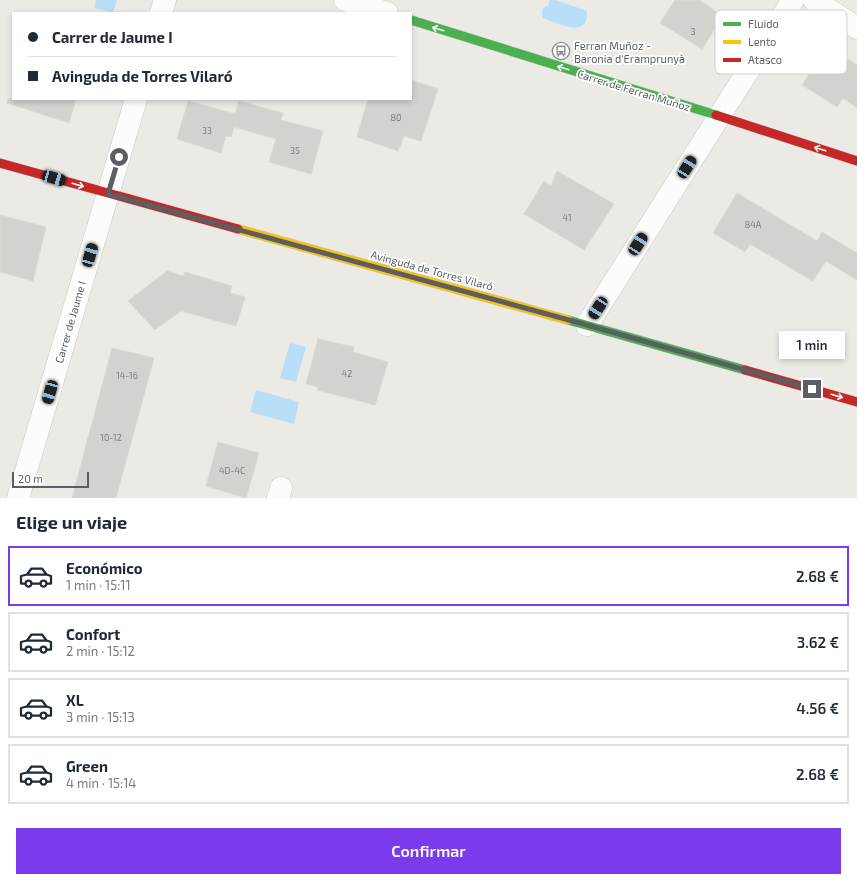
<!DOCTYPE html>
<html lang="es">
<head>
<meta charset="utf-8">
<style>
	:root { --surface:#fff; --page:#f6f6f7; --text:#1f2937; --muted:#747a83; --line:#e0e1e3; --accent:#7c3aed }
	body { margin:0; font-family:"Exo 2",sans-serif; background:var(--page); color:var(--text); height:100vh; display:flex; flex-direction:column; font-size:15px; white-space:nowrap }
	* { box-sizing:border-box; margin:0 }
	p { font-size:13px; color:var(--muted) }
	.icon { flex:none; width:22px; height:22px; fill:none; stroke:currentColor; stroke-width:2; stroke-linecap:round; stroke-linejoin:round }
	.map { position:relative; height:498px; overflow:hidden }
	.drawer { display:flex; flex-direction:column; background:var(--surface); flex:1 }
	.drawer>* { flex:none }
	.hud { position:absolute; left:12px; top:12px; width:400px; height:88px; border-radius:0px; box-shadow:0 2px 6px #0003; display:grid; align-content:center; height:88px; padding:0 16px; background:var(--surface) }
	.scale { position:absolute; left:12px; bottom:10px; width:77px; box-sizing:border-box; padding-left:4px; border:2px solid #5a5f64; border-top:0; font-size:11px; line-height:14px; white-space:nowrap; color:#5a5f64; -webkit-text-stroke:3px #fff; paint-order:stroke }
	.end { position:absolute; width:18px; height:18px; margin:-9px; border:5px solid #5a5f64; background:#fff; box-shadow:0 0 0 2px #fff }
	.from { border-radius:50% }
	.bubble { position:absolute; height:28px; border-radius:0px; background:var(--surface); box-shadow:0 2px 6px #0003; font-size:13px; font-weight:600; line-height:28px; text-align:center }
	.car { position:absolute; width:12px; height:24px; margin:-12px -6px; border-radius:5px; box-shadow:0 0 3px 1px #0007; background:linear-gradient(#222 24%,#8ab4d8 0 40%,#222 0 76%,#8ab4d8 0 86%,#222 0) }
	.hud b { display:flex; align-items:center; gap:14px; height:38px; font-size:15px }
	.hud b+b { border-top:1px solid var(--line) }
	.hud i { width:10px; height:10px; background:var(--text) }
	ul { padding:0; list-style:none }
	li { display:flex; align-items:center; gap:12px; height:60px; margin:0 8px 6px; padding:0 8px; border:2px solid var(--line); border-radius:0px }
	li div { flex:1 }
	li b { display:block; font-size:15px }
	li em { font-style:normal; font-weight:600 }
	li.active { border-color:var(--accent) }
	li>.icon { width:36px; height:36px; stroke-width:1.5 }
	h2 { padding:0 16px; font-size:18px; line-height:48px }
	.action { display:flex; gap:8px; margin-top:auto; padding:8px 16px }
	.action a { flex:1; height:46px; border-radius:0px; background:var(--accent); color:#fff; font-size:16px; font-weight:600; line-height:46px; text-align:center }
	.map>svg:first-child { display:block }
	.water { fill:#b8dff7 }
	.building { fill:#d3d2cf; stroke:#dbd9d4 }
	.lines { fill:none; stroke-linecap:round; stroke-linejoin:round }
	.street-casing { stroke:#c9c9c9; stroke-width:23 }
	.fast-casing { stroke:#c7c8c7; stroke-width:10 }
	.slow-casing { stroke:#c7c8c7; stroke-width:10 }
	.jam-casing { stroke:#c7c8c7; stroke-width:10 }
	.street { stroke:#fcfcfb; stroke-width:22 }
	.fast { stroke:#4caf50; stroke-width:9 }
	.slow { stroke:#ffc107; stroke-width:9 }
	.jam { stroke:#c62828; stroke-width:9 }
	.oneway { stroke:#f6fbf6 }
	.route { stroke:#5a5f64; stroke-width:5 }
	.labels { text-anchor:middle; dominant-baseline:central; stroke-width:3.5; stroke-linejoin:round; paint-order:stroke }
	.number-label { font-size:9px; fill:#7a7d80 }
	.poi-label { font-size:11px; fill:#5a5f64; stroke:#fff; text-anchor:start }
	.street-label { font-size:11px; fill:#5a5f64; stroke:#fff }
	.key { fill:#fff; stroke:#cecfd0; stroke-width:1 }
	.key-label { font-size:11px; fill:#5a5f64 }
</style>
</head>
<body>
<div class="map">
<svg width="857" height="498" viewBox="0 0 857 498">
	<rect width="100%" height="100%" fill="#eceae5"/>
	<path class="water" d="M96 0H117L113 13 94 8Z
		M550 0H556L587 11C589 40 558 23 543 18L542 13 543 8 548 6Z
		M290 343 306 347 296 382 280 378Z
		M256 390 299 402 294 424 250 412Z"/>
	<path class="building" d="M675 0H699L723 16 702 49 660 23Z
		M827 46 857 65V108L843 98 837 107 802 85Z
		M411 80 438 89 421 141 404 136 398 151 357 137 368 99H411Z
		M8 99H76L69 123 7 103Z
		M188 101 235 114 239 101 283 113 281 120 323 131 311 174 269 162 276 139 234 127 231 137 226 136 221 153 177 139Z
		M557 171 614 204 584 250 524 214 544 181 551 186Z
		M737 193 817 241 822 232 857 253V280L826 261 813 281 750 244 745 252 713 233Z
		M0 215 46 227 33 281 0 272Z
		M167 271 183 276 185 272 232 286 230 293 245 297 236 326 181 311 155 330 128 301Z
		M318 339 354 347 353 352 388 362 375 405 317 390 318 387 306 384Z
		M112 348 154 358 125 465 116 498H72Z
		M218 442 259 453 246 498 206 486Z"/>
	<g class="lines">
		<defs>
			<path id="street" d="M345 0 387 13
				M814 0 857 28
				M161 13 165 0
				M587 325 793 0
				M18 498 136 99
				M278 498 281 488"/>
			<path id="fast" d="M411 20 716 115
				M568 320 745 370"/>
			<path id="slow" d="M238 229 568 320"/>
			<path id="jam" d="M716 115 857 161
				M0 163 238 229
				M745 370 857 402"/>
		</defs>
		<use href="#street" class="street-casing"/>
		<use href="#fast" class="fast-casing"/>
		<use href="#slow" class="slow-casing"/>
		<use href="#jam" class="jam-casing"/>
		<use href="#street" class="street"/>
		<use href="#fast" class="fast"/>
		<use href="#slow" class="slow"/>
		<use href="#jam" class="jam"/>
	</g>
	<defs><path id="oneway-shaft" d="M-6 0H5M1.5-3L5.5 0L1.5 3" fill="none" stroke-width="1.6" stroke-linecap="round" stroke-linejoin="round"/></defs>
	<g class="oneway">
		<use href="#oneway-shaft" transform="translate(438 29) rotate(-163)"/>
		<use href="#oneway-shaft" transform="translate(563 68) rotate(-163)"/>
		<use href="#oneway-shaft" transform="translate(820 149) rotate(-162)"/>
		<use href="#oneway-shaft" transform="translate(78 185) rotate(16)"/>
		<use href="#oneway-shaft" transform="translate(837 396) rotate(16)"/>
	</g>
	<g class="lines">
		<path class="route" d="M119 157 108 194 587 325 812 389"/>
	</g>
	<defs>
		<symbol id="bus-ring" viewBox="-11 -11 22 22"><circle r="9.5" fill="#fff" stroke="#8d9091" stroke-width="1.5"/><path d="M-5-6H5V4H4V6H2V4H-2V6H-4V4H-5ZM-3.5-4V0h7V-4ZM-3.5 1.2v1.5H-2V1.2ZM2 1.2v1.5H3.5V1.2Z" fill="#8d9091"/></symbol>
	</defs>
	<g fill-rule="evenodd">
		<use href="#bus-ring" x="551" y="41" width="20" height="20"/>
	</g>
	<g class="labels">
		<g class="number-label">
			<text x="693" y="31">3</text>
			<text x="396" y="117">80</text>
			<text x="207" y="130">33</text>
			<text x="295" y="150">35</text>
			<text x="567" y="217">41</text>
			<text x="753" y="224">84A</text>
			<text x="347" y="373">42</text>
			<text x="127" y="375">14-16</text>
			<text x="111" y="437">10-12</text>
			<text x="232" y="470">4D-4C</text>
		</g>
		<g class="poi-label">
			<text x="574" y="45">Ferran Muñoz -<tspan x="574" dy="13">Baronia d'Eramprunyà</tspan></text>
		</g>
		<g class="street-label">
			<text transform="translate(634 90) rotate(17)">Carrer de Ferran Muñoz</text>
			<text transform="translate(432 270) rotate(15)">Avinguda de Torres Vilaró</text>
			<text transform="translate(70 322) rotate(-74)">Carrer de Jaume I</text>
		</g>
	</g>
	<rect x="715" y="10" width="132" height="64" rx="6" class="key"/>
	<rect x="723" y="22" width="18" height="4" fill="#4caf50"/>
	<rect x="723" y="40" width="18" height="4" fill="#ffc107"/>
	<rect x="723" y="58" width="18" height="4" fill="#c62828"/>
	<g class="key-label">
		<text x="748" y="28">Fluido</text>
		<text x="748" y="46">Lento</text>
		<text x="748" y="64">Atasco</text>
	</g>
</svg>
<div class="scale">20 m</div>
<i class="end from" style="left:119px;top:157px"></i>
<i class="end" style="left:812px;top:389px"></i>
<div class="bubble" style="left:779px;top:331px;width:66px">1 min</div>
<i class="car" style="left:687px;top:167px;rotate:32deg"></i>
<i class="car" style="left:54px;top:178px;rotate:106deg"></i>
<i class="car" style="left:638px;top:244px;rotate:33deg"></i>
<i class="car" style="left:90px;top:255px;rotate:16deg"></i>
<i class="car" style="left:598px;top:308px;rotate:213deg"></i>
<i class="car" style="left:50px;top:392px;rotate:196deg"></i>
<div class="hud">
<b><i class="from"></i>Carrer de Jaume I</b>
<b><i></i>Avinguda de Torres Vilaró</b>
</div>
</div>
<section class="drawer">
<h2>Elige un viaje</h2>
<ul>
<li class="active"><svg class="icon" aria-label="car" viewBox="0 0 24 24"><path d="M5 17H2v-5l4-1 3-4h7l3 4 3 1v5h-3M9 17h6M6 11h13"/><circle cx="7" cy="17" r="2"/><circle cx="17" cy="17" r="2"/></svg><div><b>Económico</b><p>1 min · 15:11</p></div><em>2.68 €</em></li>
<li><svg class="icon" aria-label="car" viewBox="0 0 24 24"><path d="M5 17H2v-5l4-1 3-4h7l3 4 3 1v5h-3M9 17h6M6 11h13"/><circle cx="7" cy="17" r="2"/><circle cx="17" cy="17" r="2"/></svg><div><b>Confort</b><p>2 min · 15:12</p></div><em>3.62 €</em></li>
<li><svg class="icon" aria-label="car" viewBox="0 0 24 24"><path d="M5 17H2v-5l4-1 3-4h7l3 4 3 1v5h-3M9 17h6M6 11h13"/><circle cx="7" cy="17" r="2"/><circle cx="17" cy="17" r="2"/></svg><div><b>XL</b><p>3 min · 15:13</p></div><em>4.56 €</em></li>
<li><svg class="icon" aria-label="car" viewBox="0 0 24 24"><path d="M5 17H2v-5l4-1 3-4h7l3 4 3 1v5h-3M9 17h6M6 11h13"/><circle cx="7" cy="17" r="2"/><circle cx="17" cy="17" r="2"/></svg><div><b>Green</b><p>4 min · 15:14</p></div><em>2.68 €</em></li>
</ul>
<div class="action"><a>Confirmar</a></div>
</section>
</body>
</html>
